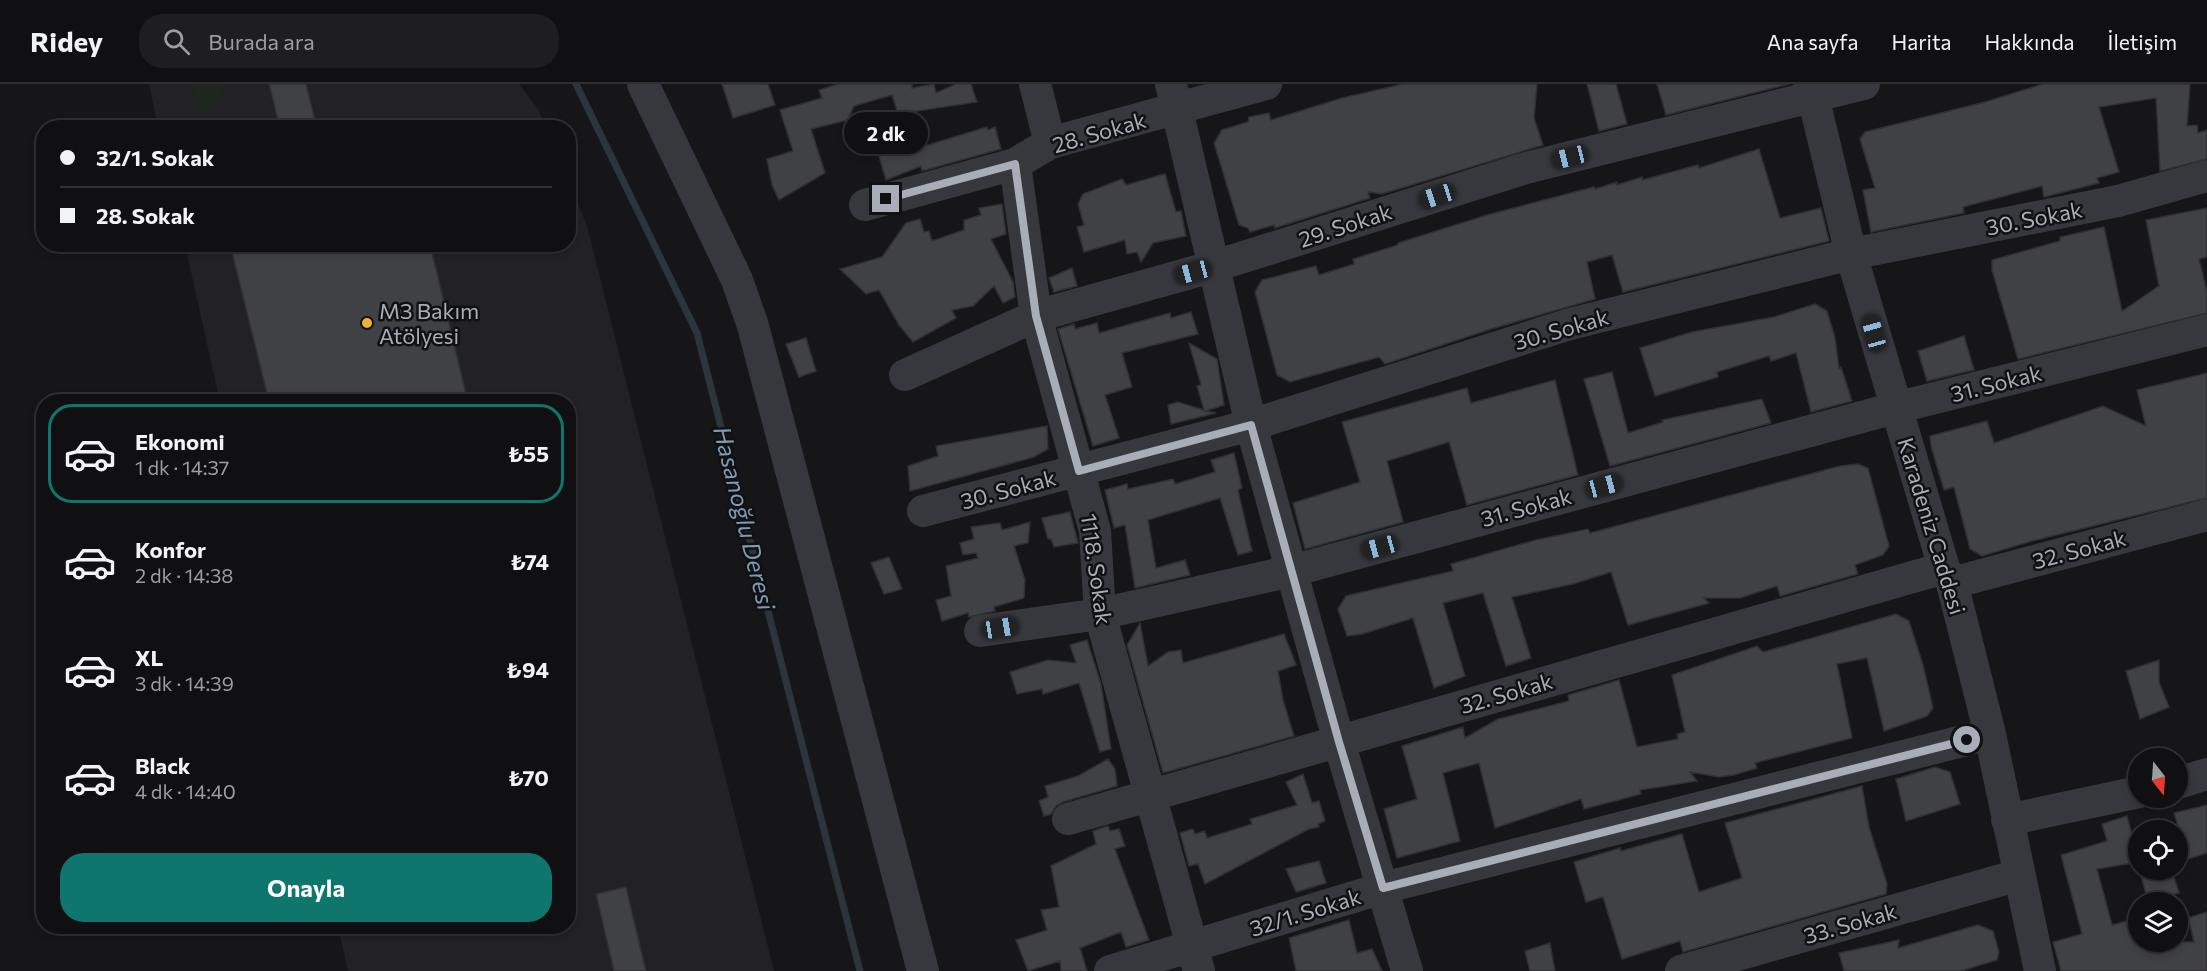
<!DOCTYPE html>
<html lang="tr">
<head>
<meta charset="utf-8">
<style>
	:root { --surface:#101012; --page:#1e1e20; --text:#f1f3f6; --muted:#9c9d9f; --line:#303032; --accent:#0f766e }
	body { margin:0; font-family:Commissioner,sans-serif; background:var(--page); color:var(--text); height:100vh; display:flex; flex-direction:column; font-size:22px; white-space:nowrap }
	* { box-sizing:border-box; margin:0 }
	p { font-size:20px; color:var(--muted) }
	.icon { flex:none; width:33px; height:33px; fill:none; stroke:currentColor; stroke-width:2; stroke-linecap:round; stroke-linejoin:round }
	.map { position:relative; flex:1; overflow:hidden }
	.panel { position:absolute; left:36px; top:310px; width:540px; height:540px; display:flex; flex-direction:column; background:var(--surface); border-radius:24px; box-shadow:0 3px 9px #0003,0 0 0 2px var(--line) }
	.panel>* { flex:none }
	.banner { position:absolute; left:36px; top:36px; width:540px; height:132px; border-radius:24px; box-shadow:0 3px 9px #0003,0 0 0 2px var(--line); display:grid; align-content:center; height:132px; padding:0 24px; background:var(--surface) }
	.needle { width:39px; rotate:163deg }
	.tools { position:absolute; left:2128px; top:664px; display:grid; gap:12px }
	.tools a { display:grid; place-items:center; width:60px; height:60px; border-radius:50%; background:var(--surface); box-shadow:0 3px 9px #0003,0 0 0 2px var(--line); font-size:30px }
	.end { position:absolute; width:27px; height:27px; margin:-14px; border:8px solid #a8adb8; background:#111; box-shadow:0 0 0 3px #111 }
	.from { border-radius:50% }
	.bubble { position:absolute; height:42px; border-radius:21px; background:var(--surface); box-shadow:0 3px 9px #0003,0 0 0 2px var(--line); font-size:20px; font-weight:700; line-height:42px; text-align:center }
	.car { position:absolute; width:18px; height:36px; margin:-18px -9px; border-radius:8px; box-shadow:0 0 4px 2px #0007; background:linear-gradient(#222 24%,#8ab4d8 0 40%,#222 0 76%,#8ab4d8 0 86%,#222 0) }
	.banner b { display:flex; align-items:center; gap:21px; height:57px; font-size:22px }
	.banner b+b { border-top:2px solid var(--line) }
	.banner i { width:15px; height:15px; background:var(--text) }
	ul { padding:10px 0 0; list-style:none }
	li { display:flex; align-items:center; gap:18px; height:99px; margin:0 12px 9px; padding:0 12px; border:3px solid transparent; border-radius:24px }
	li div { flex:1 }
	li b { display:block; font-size:22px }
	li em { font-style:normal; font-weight:700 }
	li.selected { border-color:var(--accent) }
	li>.icon { width:54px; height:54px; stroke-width:1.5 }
	.action { display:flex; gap:12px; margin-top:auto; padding:12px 24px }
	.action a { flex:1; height:69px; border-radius:24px; background:var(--accent); color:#fff; font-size:24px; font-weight:700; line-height:69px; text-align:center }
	header { display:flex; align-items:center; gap:36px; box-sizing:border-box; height:84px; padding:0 30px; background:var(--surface); border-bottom:2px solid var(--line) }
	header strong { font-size:28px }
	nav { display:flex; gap:33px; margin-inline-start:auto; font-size:21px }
	.search { width:420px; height:54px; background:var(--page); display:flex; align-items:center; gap:15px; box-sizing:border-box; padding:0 21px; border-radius:24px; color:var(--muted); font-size:22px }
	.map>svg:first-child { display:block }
	.built { fill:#222225 }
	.green { fill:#1e261f }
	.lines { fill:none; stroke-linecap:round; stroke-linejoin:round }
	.stream { stroke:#2c353c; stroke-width:7 }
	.building { fill:#404145; stroke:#303034; stroke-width:1.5 }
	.minor { stroke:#37383d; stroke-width:32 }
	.route { stroke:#a8adb8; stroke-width:8 }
	.poi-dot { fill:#f2b134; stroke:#111113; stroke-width:2 }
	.labels { text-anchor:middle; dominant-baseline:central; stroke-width:5; stroke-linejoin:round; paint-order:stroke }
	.street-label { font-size:22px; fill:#a8adb8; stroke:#111113 }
	.poi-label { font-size:22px; fill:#a8adb8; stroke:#111113; text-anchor:start }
	.water-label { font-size:24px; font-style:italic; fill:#7f9bb3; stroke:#111113 }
</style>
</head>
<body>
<header>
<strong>Ridey</strong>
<div class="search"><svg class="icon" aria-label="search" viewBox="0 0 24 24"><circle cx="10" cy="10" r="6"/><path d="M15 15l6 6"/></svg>Burada ara</div>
<nav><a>Ana sayfa</a><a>Harita</a><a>Hakkında</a><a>İletişim</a></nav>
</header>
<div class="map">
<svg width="2207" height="887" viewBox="0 0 2207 887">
	<rect width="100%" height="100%" fill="#161618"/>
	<path class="built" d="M149 0H519L538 25 546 43H158Z
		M569 98 587 142 774 887H348L338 843H568V318H220L185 161 568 160Z"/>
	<path class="green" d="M192 0H226L204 33Z"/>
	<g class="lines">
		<path class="stream" d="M576 0 697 249 860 887"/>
	</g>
	<path class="building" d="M269 0H306L317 44H280Z
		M722 0H768L775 21 733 34Z
		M838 0H912V4L934 0 936 9 956 0H971L977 18 898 30 892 11 854 22 848 36 811 45 825 89 779 116 772 101 767 75 793 67 780 26 822 14 819 6Z
		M1403 0H1537L1534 34 1543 61 1382 110 1368 108 1370 114 1275 144 1274 141 1250 148 1248 144 1239 141 1214 59 1222 46 1248 38 1249 33 1269 29 1271 36 1342 14Z
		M1587 0H1616L1627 40 1599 47Z
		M1657 0H1789L1666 31Z
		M2043 0H2190L2187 42 2197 41 2198 49 2207 46V75L2160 87 2156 14 2099 23 2119 88 2097 94 2099 99 2044 113 2042 102 1963 123 1964 129 1871 148 1863 106 1875 104 1860 55 1865 48 1985 18Z
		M987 43 988 46 995 43 1001 65 922 87 921 82 886 96 878 69 884 64 902 58 905 68Z
		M1759 65 1780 134 1821 124 1829 157 1623 208 1612 171 1587 178 1595 215 1491 245 1385 280 1379 273 1290 298 1277 291 1255 208 1262 196 1316 182 1319 191 1354 180 1353 175 1398 161V159L1487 131 1594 103 1595 105 1617 98V101L1642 93V96L1698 81 1699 84Z
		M1165 90 1176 128 1181 127 1186 152 1153 159 1141 178 1137 168 1127 170 1125 156 1084 168 1077 143 1084 141 1078 120 1083 110 1122 95 1126 101Z
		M1002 120 1006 150 991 155 1013 198 1015 213 1003 219 994 202 973 222 952 226 956 234 913 258 899 241 879 206 866 210 840 185 882 173 906 139 920 135 924 148 929 147 932 157 964 146V136L981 131 979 124Z
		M2207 124V173L2199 175 2207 207V229L2018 275 1992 186V176L2060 157V153L2104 143 2122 227 2159 202 2146 136Z
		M230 160H430L468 318H269Z
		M1072 184 1077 202 1054 208 1049 194Z
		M1815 220 1827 227 1835 254 1839 284 1841 283 1852 317 1811 328 1796 269 1771 277 1769 272 1717 288 1718 293 1655 312 1640 264 1692 248 1774 233Z
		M1191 228 1198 250 1122 269 1132 303 1105 311 1119 354 1093 362 1058 245 1074 240 1075 245 1097 239 1099 249 1170 229 1171 234Z
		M1964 252 1974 286 1927 297 1918 267Z
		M806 254 816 287 799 293 786 260Z
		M1189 259 1217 275 1224 321 1206 327 1216 329 1171 340 1168 321 1178 318 1204 326 1197 302 1201 301Z
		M1612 288 1628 349 1663 338 1662 336 1762 315 1771 339 1610 382 1584 295Z
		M2207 289V414L2036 456 1982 472 1970 465 1954 403 1944 406 1931 362 1930 352 1987 337 1994 359 2103 322 2146 342 2137 306Z
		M1555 296 1578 391 1467 421 1449 358 1387 377 1403 438 1305 465 1293 419 1360 398 1342 338 1467 304 1471 319Z
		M1047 342 1048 365 1034 373 910 407 908 382 938 372 936 362Z
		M1234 369 1242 404 1238 406 1252 467 1238 471 1220 414 1148 436 1156 484 1185 476 1190 491 1135 504 1125 441 1114 444 1105 406 1127 400 1128 405 1173 395 1175 400 1215 388 1211 376Z
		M1858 380 1868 384 1889 462 1883 471 1855 481 1858 490 1780 512 1777 502 1740 514H1704L1709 519 1628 541 1611 488 1573 500 1512 513 1531 574 1506 582 1483 509 1443 519 1465 592 1434 604 1413 534 1362 550 1347 552 1338 525 1346 512 1453 487 1451 480 1536 456 1588 445 1590 449 1840 382Z
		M1070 428 1078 459 1054 463 1051 455H1048L1042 434Z
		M1030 438 1028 459 1014 462 1025 496 1024 514 994 523 995 527 969 533 968 529 942 537 936 516 951 512 946 482 978 474 976 469 963 471 960 459 974 455 971 443 1000 439 1002 446Z
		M889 473 902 505 884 510 871 479Z
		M1896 530 1909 537 1923 581 1933 624 1927 632 1884 647 1867 574 1837 580 1852 654 1755 679 1757 684 1734 691 1719 693 1690 688 1697 697 1640 706 1641 710 1584 725 1581 715 1495 744 1479 679 1443 689 1460 757 1397 774 1384 725 1417 715 1402 662 1463 643 1465 654 1498 635 1569 617 1568 611 1619 596 1637 663 1678 655 1677 650 1685 648 1672 591 1757 562 1763 568Z
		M1140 539 1148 582 1168 568 1181 566 1183 579 1284 550 1296 581 1278 587 1283 616 1294 652 1163 689 1127 561Z
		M1087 556 1101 600 1111 665 1100 668 1079 599 1043 610 1042 605 1017 610 1010 588 1048 576 1076 579 1070 561Z
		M2159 576V598L2169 623 2140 635 2126 587Z
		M1108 675 1115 685 1117 702 1063 718 1056 722 1051 730 1044 732 1039 717 1048 713 1045 702 1078 692Z
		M1935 683 1950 688 1960 720 1906 737 1896 695Z
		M1303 690 1312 719 1319 717 1325 737 1318 740 1319 743 1309 745 1205 800 1198 780 1189 782 1180 749 1193 745 1195 750 1205 747 1207 754 1252 740 1250 735 1297 721 1286 698Z
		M1862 702 1869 743 1887 800 1886 810 1683 868 1680 857 1622 875 1603 813 1586 818 1574 778 1620 764 1621 767 1682 750 1699 808 1742 794 1725 739Z
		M2207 721V769L2188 775 2174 729Z
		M2127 732 2139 778 2097 785 2112 841 2139 834V858H2194L2188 834 2207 828V887H2061L2053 858 2082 850 2061 771 2107 757 2102 740Z
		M1108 742 1110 747 1119 745 1125 762 1115 765 1149 856 1126 863 1121 848 1080 864 1087 887H1061L1060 877 1028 887 1016 856 1047 846 1041 826 1059 823 1051 782 1096 760 1093 747Z
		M1319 777 1326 799 1296 808 1286 785Z
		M2139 786H2172L2179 809 2148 816Z
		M626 803 646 887H614L596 810Z
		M1349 836 1357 869 1372 865 1382 887H1296L1289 854Z
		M1978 841 1993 847 1999 868 1997 876 1961 887H1844L1839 869 1899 856 1898 864Z
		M1550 859 1555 887H1530L1525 867Z"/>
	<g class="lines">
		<path class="minor" d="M643 0 737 196 753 242 923 887
			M1035 0 1050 59
			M1171 0 1251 341 1339 658 1407 887
			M1810 0 1851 170 1944 484 1952 499 1990 650 2040 887
			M1015 80 1036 232 1095 447 1100 530 1199 887
			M865 121 1015 80 1050 59 1266 0
			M905 291 1036 232 1215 182 1526 84 1864 0
			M923 427 1251 341 1570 240 1851 170 2118 117 2207 92
			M1952 499 2207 431
			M980 547 1100 530 1291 487 1895 324 2207 246
			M2178 699 2207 690
			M1068 735 1944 484
			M2007 736 2139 708
			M1110 887 1383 804 1990 650
			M1681 887 2019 791"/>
	</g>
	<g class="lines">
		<path class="route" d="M886 115 1015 80 1036 232 1079 387 1251 341 1339 658 1383 804 1967 656"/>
	</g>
	<circle class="poi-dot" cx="367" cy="239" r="6"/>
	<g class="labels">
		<g class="street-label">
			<text transform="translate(1099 48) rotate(-16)">28. Sokak</text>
			<text transform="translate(2034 134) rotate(-11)">30. Sokak</text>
			<text transform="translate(1345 141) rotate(-18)">29. Sokak</text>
			<text transform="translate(1561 245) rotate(-16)">30. Sokak</text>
			<text transform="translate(1996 299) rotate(-14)">31. Sokak</text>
			<text transform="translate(1008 405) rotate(-15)">30. Sokak</text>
			<text transform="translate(1526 423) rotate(-15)">31. Sokak</text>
			<text transform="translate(1932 442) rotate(73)">Karadeniz Caddesi</text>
			<text transform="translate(2079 465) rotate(-15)">32. Sokak</text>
			<text transform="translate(1097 485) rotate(82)">1118. Sokak</text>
			<text transform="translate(1506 609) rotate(-16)">32. Sokak</text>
			<text transform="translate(1305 828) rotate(-17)">32/1. Sokak</text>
			<text transform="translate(1850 839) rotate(-16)">33. Sokak</text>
		</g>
		<g class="poi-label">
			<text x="379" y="226">M3 Bakım<tspan x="379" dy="25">Atölyesi</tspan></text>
		</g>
		<g class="water-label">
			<text transform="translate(745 434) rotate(76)">Hasanoğlu Deresi</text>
		</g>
	</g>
</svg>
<div class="tools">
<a><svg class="needle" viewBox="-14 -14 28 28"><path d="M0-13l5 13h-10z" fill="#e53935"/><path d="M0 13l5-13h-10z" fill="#9c9d9f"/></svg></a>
<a><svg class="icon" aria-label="locate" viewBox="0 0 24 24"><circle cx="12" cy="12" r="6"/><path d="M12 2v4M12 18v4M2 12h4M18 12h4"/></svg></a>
<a><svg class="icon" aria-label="layers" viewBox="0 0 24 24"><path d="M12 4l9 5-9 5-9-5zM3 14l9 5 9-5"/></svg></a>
</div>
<i class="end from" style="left:1967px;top:656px"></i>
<i class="end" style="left:886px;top:115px"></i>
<div class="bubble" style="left:844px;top:28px;width:84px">2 dk</div>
<i class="car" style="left:1570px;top:73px;rotate:256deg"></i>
<i class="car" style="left:1437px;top:112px;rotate:252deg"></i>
<i class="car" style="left:1193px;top:188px;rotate:255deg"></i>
<i class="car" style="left:1874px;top:249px;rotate:344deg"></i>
<i class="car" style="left:1604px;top:402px;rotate:75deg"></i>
<i class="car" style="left:1380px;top:463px;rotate:255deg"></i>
<i class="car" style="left:1000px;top:544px;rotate:81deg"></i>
<div class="banner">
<b><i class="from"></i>32/1. Sokak</b>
<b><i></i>28. Sokak</b>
</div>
<section class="panel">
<ul>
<li class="selected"><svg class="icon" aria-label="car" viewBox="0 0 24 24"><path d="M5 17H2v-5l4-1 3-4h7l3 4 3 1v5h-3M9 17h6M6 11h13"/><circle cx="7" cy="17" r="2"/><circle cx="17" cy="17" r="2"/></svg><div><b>Ekonomi</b><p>1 dk · 14:37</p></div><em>₺55</em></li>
<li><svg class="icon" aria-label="car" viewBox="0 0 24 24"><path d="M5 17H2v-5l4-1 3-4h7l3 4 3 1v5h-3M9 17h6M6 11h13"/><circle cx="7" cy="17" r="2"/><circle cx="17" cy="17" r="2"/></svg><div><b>Konfor</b><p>2 dk · 14:38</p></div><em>₺74</em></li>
<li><svg class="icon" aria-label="car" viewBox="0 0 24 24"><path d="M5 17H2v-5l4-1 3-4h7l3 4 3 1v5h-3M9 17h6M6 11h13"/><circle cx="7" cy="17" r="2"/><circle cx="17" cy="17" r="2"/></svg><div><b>XL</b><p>3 dk · 14:39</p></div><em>₺94</em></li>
<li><svg class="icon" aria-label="car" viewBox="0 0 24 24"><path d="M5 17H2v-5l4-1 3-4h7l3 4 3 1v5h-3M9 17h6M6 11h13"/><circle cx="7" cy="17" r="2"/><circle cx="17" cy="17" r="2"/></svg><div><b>Black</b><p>4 dk · 14:40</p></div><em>₺70</em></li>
</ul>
<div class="action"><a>Onayla</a></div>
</section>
</div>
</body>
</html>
